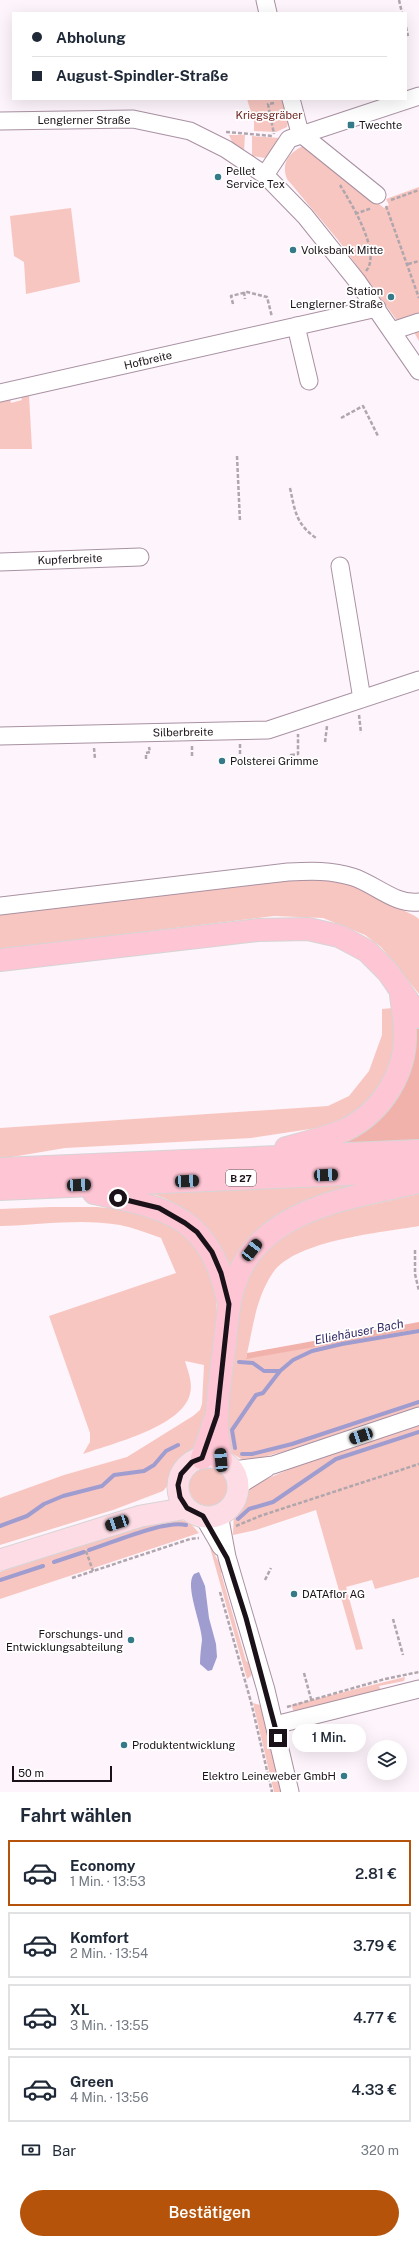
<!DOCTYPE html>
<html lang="de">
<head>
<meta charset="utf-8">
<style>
	:root { --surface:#fff; --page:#f2f2f3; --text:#1f2937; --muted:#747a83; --line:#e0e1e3; --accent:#b45309 }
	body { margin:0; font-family:"Public Sans",sans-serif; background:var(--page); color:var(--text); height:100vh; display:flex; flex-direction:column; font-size:15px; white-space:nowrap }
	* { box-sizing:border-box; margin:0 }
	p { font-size:13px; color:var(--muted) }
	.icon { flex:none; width:22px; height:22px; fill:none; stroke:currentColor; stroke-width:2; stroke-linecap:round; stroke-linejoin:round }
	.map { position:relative; height:1792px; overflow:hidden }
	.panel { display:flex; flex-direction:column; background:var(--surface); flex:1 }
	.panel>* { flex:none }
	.guide { position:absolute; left:12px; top:12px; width:395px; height:88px; border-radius:0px; box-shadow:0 4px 16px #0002; display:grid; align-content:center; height:88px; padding:0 20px; background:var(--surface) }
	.tools { position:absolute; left:367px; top:1740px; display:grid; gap:8px }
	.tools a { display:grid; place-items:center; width:40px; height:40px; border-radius:50%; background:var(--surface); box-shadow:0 4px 16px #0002; font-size:20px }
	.scale { position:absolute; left:12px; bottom:10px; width:100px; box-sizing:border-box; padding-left:4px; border:2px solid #1a1218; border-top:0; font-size:11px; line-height:14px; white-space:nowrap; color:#1a1218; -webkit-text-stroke:3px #fff; paint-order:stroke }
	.end { position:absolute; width:18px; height:18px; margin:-9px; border:5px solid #1a1218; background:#fff; box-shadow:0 0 0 2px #fff }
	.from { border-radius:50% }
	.bubble { position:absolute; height:28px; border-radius:14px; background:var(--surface); box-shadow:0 4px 16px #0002; font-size:13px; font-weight:600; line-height:28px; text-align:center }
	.car { position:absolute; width:12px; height:24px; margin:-12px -6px; border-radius:5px; box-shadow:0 0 3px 1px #0007; background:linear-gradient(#222 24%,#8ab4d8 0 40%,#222 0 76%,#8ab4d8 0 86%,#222 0) }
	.guide b { display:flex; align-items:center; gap:14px; height:38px; font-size:15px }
	.guide b+b { border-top:1px solid var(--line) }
	.guide i { width:10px; height:10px; background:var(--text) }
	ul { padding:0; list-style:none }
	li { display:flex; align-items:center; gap:12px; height:66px; margin:0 8px 6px; padding:0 12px; border:2px solid var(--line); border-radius:0px }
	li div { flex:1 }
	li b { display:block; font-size:15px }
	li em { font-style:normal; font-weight:600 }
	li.on { border-color:var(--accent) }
	li>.icon { width:36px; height:36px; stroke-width:1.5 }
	h2 { padding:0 20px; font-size:18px; line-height:48px }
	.pay { display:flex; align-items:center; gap:10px; height:44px; padding:0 20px; font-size:15px }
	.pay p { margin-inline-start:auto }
	.button { display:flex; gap:8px; margin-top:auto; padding:8px 20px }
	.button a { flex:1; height:46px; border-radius:24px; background:var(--accent); color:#fff; font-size:16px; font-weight:600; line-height:46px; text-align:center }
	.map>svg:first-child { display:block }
	.green { fill:#f8c6c0 }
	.forest { fill:#f1b2ab }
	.water { fill:#9f9cd0 }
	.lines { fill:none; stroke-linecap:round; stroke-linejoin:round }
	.stream { stroke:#9f9cd0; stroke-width:4 }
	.minor-casing { stroke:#a891a2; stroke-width:19 }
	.major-casing { stroke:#d6d4d5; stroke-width:23 }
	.highway-casing { stroke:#d6d4d5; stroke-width:24 }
	.path { stroke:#b0a6ad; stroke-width:2.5; stroke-dasharray:4 2; stroke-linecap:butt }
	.minor { stroke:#fff; stroke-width:17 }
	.major { stroke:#fedce5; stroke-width:21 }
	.highway { stroke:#fec5d4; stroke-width:22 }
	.route { stroke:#1a1218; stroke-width:5 }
	.poi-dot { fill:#357a88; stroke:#fff; stroke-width:1.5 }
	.labels { text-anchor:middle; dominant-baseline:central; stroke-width:3.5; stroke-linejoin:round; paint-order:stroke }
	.shield { fill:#fff; stroke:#5f595d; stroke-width:1 }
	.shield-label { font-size:10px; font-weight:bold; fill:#1a1218 }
	.park-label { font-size:11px; fill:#702724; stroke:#fff }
	.street-label { font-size:11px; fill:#1a1218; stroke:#fff }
	.poi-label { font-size:11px; fill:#1a1218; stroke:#fff; text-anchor:start }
	.water-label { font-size:12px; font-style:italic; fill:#332967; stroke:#fff }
</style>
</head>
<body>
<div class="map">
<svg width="419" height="1792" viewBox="0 0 419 1792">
	<rect width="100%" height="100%" fill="#fef4fb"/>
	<path class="green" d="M247 99H285L289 118 287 127 276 132 254 131V122Z
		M229 135H245L244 151 233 144Z
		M252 136 280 138 265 158 252 156Z
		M307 144 384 208 389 205 386 199 419 187V341L411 327 401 326 338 240 287 179C280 161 291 151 307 144Z
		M71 208 80 282 26 294 24 262 14 256 10 216Z
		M29 395 32 449H0V402L10 399 11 403 22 400 21 397Z
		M288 876 337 878 415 916 419 919V994L381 947 365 935 323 918 274 916 0 949V911Z
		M393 1008 396 1049 384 1082 364 1105 348 1117 317 1128 251 1138 65 1148 0 1159V1128L328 1106 349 1096 369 1071 382 1035V1009Z
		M416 1180C377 1188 295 1198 267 1222 252 1235 242 1251 231 1267 215 1231 188 1204 149 1193Z
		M419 1194V1226C380 1233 294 1240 272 1274 255 1300 253 1329 246 1358L419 1329V1410L312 1444 252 1460H243L231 1453 226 1427 239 1300 247 1275 274 1239 330 1214Z
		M51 1207H97L131 1210 173 1226 200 1251 216 1290 217 1313 209 1397 199 1444 182 1458 169 1484 163 1491 113 1510 0 1545V1498L64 1475 127 1457 193 1416 200 1410 202 1404 204 1365 185 1361C188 1372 193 1382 190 1394 182 1427 113 1443 83 1454L90 1442V1433L49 1316 176 1273 161 1238C147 1233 134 1228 120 1225 81 1218 39 1225 0 1226V1209Z
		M419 1425V1577L375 1589 372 1580 346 1587 363 1649 356 1650 316 1510 256 1530 233 1535 234 1512 247 1491 257 1483 311 1460Z
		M189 1486a20 20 0 1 1 40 0a20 20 0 1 1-40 0Z
		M177 1519 189 1522 199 1533 0 1599V1572L160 1520 161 1523Z
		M209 1544 224 1572 221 1573 246 1661 252 1665 251 1676 247 1679Z
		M405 1677 404 1681 379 1686 381 1691 294 1712 291 1705Z
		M253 1703 263 1706 284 1792H274Z"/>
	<path class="forest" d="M412 1016 419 1028V1141L329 1145 372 1124Z
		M419 1322V1329L246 1359 247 1353Z"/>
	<path class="water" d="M199 1572 205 1586 209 1618 216 1644 217 1657 212 1670 208 1671 200 1664C200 1656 201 1648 202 1640 202 1625 184 1585 194 1574Z"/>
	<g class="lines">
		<path class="stream" d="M239 1362 253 1363 264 1371H280L293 1360 312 1351 342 1344 419 1331
			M235 1448 232 1430 256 1395 263 1393 280 1371
			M242 1454H252L292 1444 419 1402
			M238 1519 249 1509 273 1502 336 1459 419 1432
			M0 1526 27 1516 44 1504 63 1496 102 1486 114 1475 144 1471 154 1465 166 1451 178 1445
			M89 1550C112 1543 164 1520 186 1525
			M54 1562 84 1552
			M0 1580 43 1566"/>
		<defs>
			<path id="minor" d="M265 0 268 13
				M291 99 300 133
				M0 121 133 119 190 131 226 149 265 175 305 216 357 281 419 371
				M300 133 377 195
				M265 175 289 139 419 96
				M296 326 309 381
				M392 331 419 322
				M0 393 377 308
				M0 562 140 557
				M340 566 362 699
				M0 736 268 730 419 680
				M0 906 288 872C310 871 331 870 353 877 375 884 395 905 419 902
				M233 1470 273 1465 419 1416
				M238 1486 267 1468
				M219 1514 227 1557 266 1690 290 1792
				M203 1516 221 1547
				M275 1725 419 1689"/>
			<path id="major" d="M178 1487a30 30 0 1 1 60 0a30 30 0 1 1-60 0Z
				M0 1560 141 1516 187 1508"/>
			<path id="highway" d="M0 960 258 930 308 929 339 936 367 951 388 972 419 1017
				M286 1148C305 1143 326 1138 345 1130 382 1112 407 1072 405 1031 405 1019 402 1006 401 994
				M0 1169 419 1151
				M0 1189 419 1171
				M94 1193C173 1209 210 1217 229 1304
				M202 1458 214 1422
				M221 1460C219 1445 216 1429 217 1415 218 1391 222 1366 225 1342 227 1323 228 1304 234 1286 258 1208 351 1198 419 1182"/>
		</defs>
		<use href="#minor" class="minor-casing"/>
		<use href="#major" class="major-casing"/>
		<use href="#highway" class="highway-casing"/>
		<path class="path" d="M399 0 402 13
			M406 27 408 36
			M274 103 268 104 274 134
			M226 132 273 136
			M340 185C351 203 382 253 366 271
			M391 200 419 190
			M386 206 419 298
			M355 214 372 208
			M408 264 419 261
			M244 292 245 299
			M233 304 231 296 247 292 267 297 272 317
			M341 418 363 406 378 436
			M237 456 240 522
			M290 488C295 511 296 524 316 538
			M359 715 361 733
			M325 742 327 726
			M240 744V756
			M192 746V758
			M94 748 95 759
			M146 759V753L150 752 149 747
			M292 761 291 755 298 754V734
			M415 1250V1274L419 1291
			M236 1526 260 1516 419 1464
			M86 1551 93 1571
			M72 1578 190 1539 199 1538
			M265 1580 271 1568
			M220 1592 251 1702 272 1792
			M393 1619 403 1655
			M304 1673 311 1699
			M287 1707 385 1679 419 1672"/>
		<use href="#minor" class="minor"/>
		<use href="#major" class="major"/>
		<use href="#highway" class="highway"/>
	</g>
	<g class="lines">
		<path class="route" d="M118 1198 159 1208 185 1223 197 1232 212 1252 221 1273 229 1304 217 1415 202 1458 192 1462 181 1474 178 1485 180 1497 187 1508 203 1516 227 1558 246 1618 278 1738"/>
	</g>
	<g class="poi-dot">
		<rect x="347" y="121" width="8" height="8" rx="2"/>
		<circle cx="218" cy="177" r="4"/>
		<circle cx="293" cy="250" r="4"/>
		<circle cx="391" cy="297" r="4"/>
		<circle cx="222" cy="761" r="4"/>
		<circle cx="294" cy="1594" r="4"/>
		<circle cx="131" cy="1640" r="4"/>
		<circle cx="124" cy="1745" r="4"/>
		<circle cx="344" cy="1776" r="4"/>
	</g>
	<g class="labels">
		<rect class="shield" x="226" y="1170" width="30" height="16" rx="3"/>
		<g class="shield-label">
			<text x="241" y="1178">B 27</text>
		</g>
		<g class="park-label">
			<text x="269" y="115">Kriegsgräber</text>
		</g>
		<g class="street-label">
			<text x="84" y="120">Lenglerner Straße</text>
			<text transform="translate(148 360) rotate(-13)">Hofbreite</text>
			<text transform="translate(70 559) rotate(-2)">Kupferbreite</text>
			<text transform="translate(183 732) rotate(-1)">Silberbreite</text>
		</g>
		<g class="poi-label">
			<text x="359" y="125">Twechte</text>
			<text x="226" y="171">Pellet<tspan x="226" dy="13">Service Tex</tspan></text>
			<text x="301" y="250">Volksbank Mitte</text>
			<text x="383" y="291" text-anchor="end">Station<tspan x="383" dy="13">Lenglerner Straße</tspan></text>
			<text x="230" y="761">Polsterei Grimme</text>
			<text x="302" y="1594">DATAflor AG</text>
			<text x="123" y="1634" text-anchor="end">Forschungs- und<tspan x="123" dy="13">Entwicklungsabteilung</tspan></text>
			<text x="132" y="1745">Produktentwicklung</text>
			<text x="336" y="1776" text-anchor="end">Elektro Leineweber GmbH</text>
		</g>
		<g class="water-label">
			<text transform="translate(359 1332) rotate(-11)">Elliehäuser Bach</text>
		</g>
	</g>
</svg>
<div class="tools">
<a><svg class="icon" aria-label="layers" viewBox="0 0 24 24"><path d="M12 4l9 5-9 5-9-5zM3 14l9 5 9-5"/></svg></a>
</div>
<div class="scale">50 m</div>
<i class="end from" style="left:118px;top:1198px"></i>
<i class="end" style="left:278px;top:1738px"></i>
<div class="bubble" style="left:292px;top:1724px;width:74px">1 Min.</div>
<i class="car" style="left:326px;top:1175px;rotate:87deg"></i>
<i class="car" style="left:187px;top:1181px;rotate:87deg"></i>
<i class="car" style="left:79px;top:1185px;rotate:87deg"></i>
<i class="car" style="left:252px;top:1250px;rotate:38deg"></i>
<i class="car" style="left:361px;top:1436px;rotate:251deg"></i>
<i class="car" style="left:221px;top:1460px;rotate:355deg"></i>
<i class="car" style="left:117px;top:1523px;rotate:252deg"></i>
<div class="guide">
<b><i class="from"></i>Abholung</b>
<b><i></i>August-Spindler-Straße</b>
</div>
</div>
<section class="panel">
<h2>Fahrt wählen</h2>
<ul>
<li class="on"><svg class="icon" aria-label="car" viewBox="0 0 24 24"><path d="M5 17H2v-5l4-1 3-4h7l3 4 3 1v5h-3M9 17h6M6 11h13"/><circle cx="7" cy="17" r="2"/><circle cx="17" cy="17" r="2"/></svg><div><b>Economy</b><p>1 Min. · 13:53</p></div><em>2.81 €</em></li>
<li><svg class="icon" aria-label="car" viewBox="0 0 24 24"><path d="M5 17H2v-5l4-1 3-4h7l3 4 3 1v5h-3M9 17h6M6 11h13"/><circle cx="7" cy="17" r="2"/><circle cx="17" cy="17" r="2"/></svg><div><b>Komfort</b><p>2 Min. · 13:54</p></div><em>3.79 €</em></li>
<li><svg class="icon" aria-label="car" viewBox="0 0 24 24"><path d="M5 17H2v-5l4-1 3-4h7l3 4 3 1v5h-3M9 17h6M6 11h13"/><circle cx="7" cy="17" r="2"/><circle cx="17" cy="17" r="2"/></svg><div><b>XL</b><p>3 Min. · 13:55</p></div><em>4.77 €</em></li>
<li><svg class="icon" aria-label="car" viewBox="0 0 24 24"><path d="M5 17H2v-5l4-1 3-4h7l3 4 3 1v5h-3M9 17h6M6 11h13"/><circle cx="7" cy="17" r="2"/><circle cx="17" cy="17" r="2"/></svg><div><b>Green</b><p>4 Min. · 13:56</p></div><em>4.33 €</em></li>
</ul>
<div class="pay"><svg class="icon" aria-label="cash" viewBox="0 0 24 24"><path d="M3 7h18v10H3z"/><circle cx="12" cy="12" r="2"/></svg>Bar<p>320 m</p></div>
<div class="button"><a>Bestätigen</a></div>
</section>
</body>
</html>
